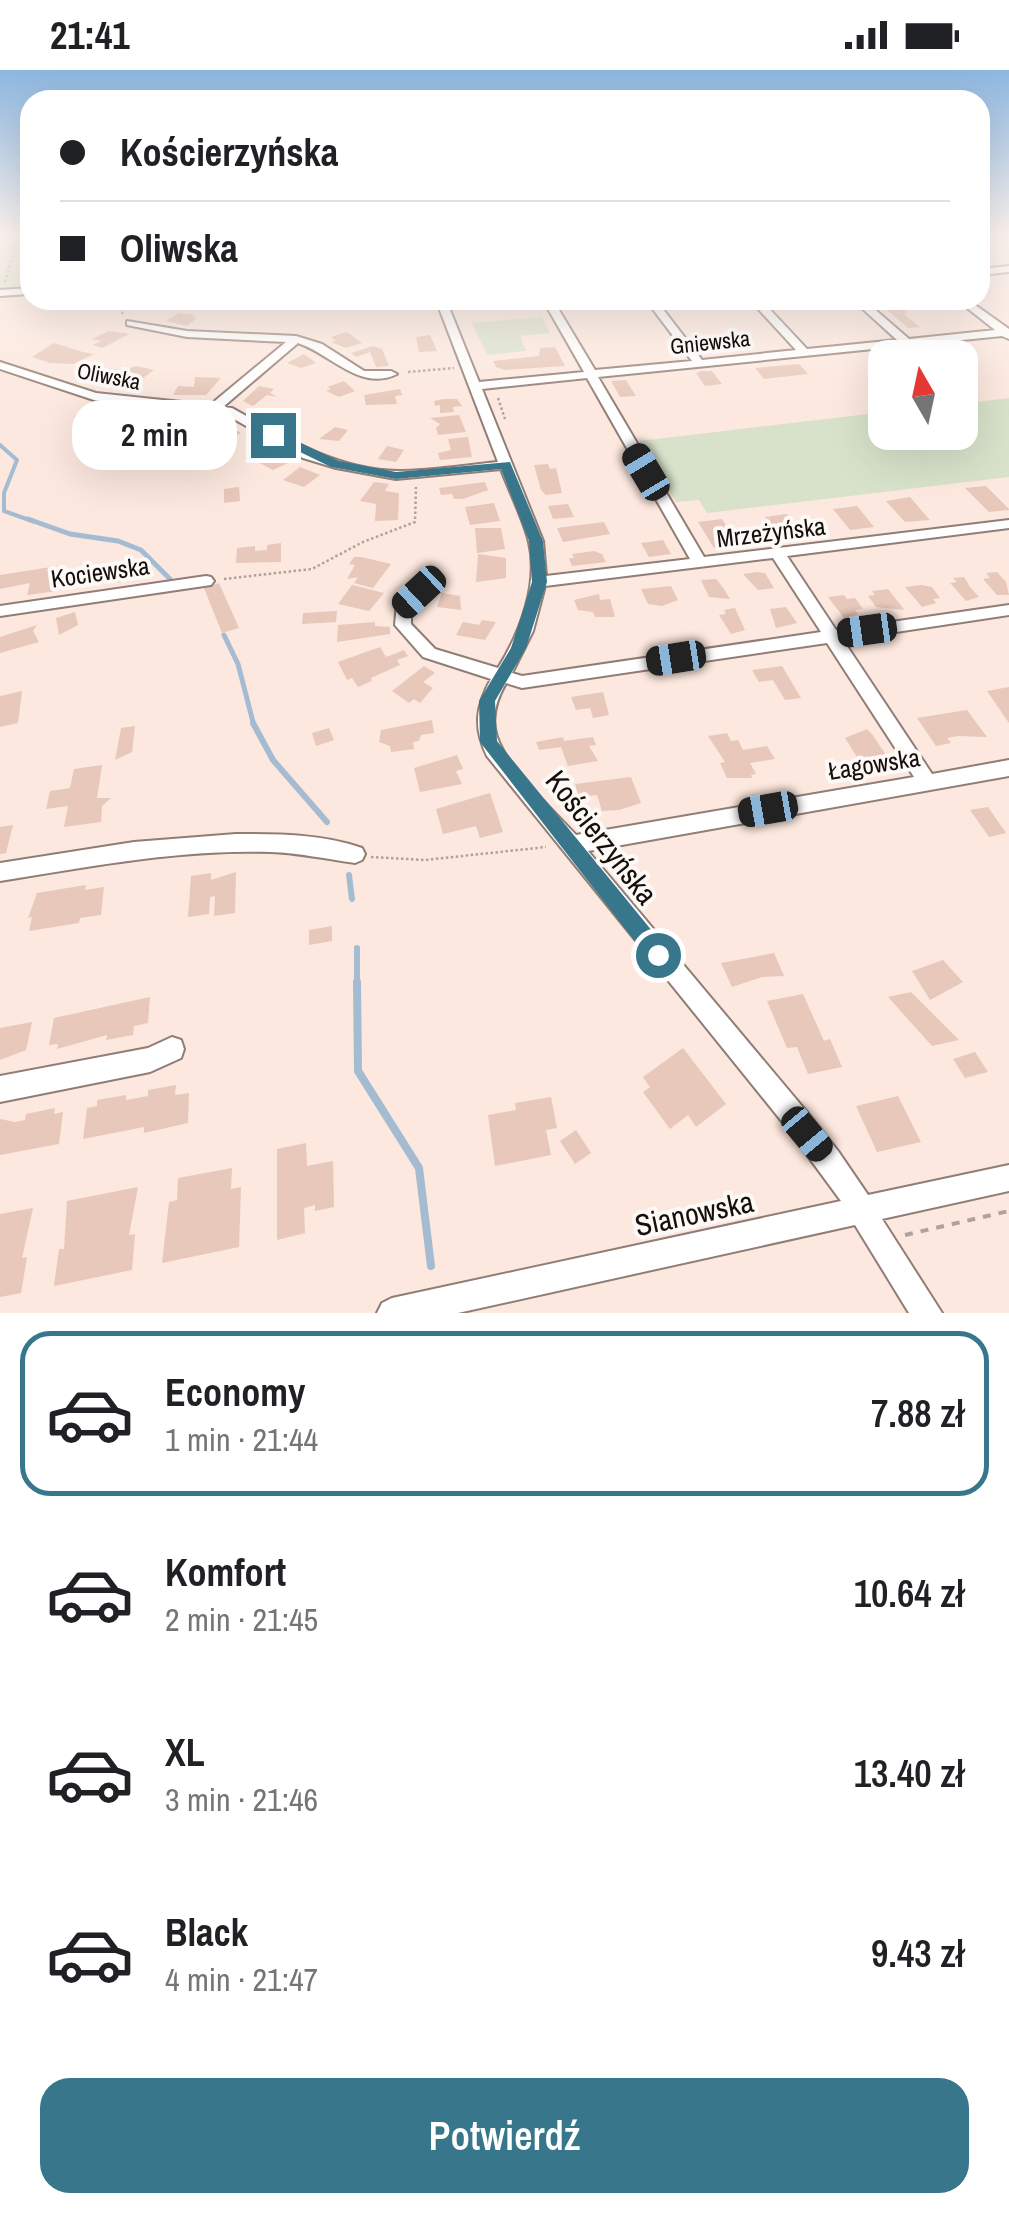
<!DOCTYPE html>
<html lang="pl">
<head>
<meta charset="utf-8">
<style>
	:root { --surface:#fff; --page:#f6f6f6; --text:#202124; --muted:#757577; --line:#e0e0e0; --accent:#37768b }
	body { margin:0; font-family:"Archivo Narrow",sans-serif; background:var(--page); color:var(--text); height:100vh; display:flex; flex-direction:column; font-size:38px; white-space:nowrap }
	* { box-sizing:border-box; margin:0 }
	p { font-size:32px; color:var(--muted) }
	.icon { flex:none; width:55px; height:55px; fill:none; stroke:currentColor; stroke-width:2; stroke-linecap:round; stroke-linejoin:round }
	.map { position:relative; height:1243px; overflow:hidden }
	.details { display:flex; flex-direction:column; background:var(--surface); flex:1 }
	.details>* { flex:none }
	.banner { position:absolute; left:20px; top:20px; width:970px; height:220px; border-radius:30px; box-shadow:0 10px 40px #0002; display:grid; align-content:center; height:220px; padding:0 40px; background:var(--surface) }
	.needle { width:65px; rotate:351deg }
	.buttons { position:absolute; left:868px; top:270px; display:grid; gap:20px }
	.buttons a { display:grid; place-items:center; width:110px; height:110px; border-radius:20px; background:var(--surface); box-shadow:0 10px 40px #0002; font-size:50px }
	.end { position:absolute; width:45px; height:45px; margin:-22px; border:12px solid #37768b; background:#fff; box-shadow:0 0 0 5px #fff }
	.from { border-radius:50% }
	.bubble { position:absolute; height:70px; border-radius:30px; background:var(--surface); box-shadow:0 10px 40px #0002; font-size:32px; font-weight:600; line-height:70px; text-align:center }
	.car { position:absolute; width:30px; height:60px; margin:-30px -15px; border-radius:12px; box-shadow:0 0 8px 2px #0007; background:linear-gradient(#222 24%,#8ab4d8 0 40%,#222 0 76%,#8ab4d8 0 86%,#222 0) }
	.banner b { display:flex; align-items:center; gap:35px; height:95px; font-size:38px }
	.banner b+b { border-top:2px solid var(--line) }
	.banner i { width:25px; height:25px; background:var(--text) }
	ul { padding:18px 0 0; list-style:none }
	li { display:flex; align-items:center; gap:30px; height:165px; margin:0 20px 15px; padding:0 20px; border:5px solid transparent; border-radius:30px }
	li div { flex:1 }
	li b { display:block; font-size:38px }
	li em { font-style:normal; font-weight:600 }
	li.selected { border-color:var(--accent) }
	li>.icon { width:90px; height:90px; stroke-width:1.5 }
	.action { display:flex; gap:20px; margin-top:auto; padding:20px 40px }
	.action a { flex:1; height:115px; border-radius:30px; background:var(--accent); color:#fff; font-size:40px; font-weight:600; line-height:115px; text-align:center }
	.status { display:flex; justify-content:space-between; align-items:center; height:70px; padding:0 50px; background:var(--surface); direction:ltr }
	.status svg { height:28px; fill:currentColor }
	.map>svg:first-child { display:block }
	.green { fill:#d8e2ca }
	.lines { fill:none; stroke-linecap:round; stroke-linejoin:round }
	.stream-far3 { stroke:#a5bbd2; stroke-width:4 }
	.stream-far2 { stroke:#a5bbd2; stroke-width:5 }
	.stream-far1 { stroke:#a5bbd2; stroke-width:6 }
	.stream { stroke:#a5bbd2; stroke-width:8 }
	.building { fill:#e7c8ba }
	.minor-casing { stroke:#907d75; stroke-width:4 }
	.path-far1 { stroke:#b1a19a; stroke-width:2.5; stroke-dasharray:2.5 2.5; stroke-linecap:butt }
	.path { stroke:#b1a19a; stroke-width:4; stroke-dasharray:8 8; stroke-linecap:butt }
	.minor { fill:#fff; fill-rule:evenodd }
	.route { fill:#37768b }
	.labels { text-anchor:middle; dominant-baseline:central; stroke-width:8; stroke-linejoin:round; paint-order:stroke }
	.far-street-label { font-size:22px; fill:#150e0b; stroke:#fdf9f7 }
	.street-label { font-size:25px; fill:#150e0b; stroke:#fdf9f7 }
	.near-street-label { font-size:30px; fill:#150e0b; stroke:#fdf9f7 }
</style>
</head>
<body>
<div class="status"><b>21:41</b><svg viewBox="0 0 49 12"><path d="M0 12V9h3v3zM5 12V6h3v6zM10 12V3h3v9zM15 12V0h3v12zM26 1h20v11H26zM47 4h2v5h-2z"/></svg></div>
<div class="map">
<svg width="1009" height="1243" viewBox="0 0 1009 1243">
	<rect width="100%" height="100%" fill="#fce8de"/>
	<path class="green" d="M0 164H30V219L0 222Z
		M542 247 550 263 520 266 526 281 487 285 472 253Z
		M1009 328V407L707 443 699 430 676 432 639 371 885 342V362H960V334Z"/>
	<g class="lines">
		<path class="stream-far3" d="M0 375 17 390 4 423V441L35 452"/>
		<path class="stream-far2" d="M28 449 70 464 118 471 141 480 170 509
			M224 565 238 594 254 656"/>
		<path class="stream-far1" d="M253 653 273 690 327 752
			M349 805 352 829
			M357 878V915"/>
		<path class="stream" d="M357 912 358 1001 419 1098 431 1196"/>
	</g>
	<path class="building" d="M901 238 907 242 904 244 920 257 908 258 886 239Z
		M179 243 195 245 192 247 197 248 187 256 166 251Z
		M109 261 129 264 102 278 93 275 101 271 92 269Z
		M347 262 362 273 346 278 331 272 336 271 331 267Z
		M430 265 437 281 419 282 416 267Z
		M54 273 83 282 94 284 73 294 50 293 32 287Z
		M373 276 382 279 389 296 376 297 370 282 356 287 351 283Z
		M555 277 565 296 505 300 496 297 493 291 539 286 540 278Z
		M937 280 945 288 895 284 916 283Z
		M304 284 316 293 301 298 287 293Z
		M799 294 808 304 764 309 755 298Z
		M136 296 154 300 128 319 114 318 125 308H90L102 298 125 300Z
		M701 301H712L722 314 705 316 696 303Z
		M195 307 221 308 206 325H173L178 316 194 317Z
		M626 310 636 326 620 327 611 311Z
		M344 311 355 321 339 327 326 321 331 319 327 317Z
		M259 316 274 319 270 323 277 327 267 325 253 336 243 331Z
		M400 319 402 325 395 326 397 334 366 335 364 325Z
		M443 329H457L462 336 453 337 454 342 440 343V335L435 336 434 331Z
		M85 338 95 339 108 340 99 348 74 347Z
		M154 344 176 345 169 355 180 366H189L178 385H164L172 372 158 373 148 362H140Z
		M459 345 466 362 438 365 436 358 440 354 430 348Z
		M230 357 241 363 216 375 207 369Z
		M335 357 348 360 339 371 319 369Z
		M468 367 472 387 440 390 438 383 451 380 448 369Z
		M387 376 404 380 396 392 378 389Z
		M272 384 288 393 273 400 258 392Z
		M548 394 550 399 556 398 562 423 546 425 541 420 534 395Z
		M300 397 320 405 304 417 283 410Z
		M374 412 389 414 385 421 399 423 398 450 375 451 376 434 360 431Z
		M485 412 488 420 463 429H454L452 424 441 425 439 418Z
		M986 416 1009 439V440L989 442 965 418Z
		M239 417 240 431 224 433V419Z
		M910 427 928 448 930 450 905 452 886 431Z
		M494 433 500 451 470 455 465 437Z
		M568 434 574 447 553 449 548 436Z
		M857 436 874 457 850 460 833 439Z
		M787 444 803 464 779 468 765 447Z
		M722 449 738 475 714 478 698 452Z
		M604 452 610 464 563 472 557 458Z
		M475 458H501L505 479 477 483Z
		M663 470 671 484 649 487 641 473Z
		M281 473V492L236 493 237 478 255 476V481L267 480V475Z
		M594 481 602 484 606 492 572 496 569 488H574L572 484Z
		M478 484 506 488V508L476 512Z
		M354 487H361L391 494 373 518 354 513 358 507 347 509 355 495 349 494Z
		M126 493 123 512 107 514 108 508 98 510 102 494Z
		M64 495 61 508 68 507 66 517 58 521 27 525 30 513 0 519V505Z
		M757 502 765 503 774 518 758 520 743 504Z
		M997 502 1006 512 1009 525H997L983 509 990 508 986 503Z
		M964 507 970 517 979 527 966 531 950 513 957 512 953 508Z
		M716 509 724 519 730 529 709 527 701 510Z
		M219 513 239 558 222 563 204 518Z
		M352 515 384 523 369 541 338 534Z
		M921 515 932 517 940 528 933 529 936 533 922 537 905 517Z
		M671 516 678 530 662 536 648 534 641 519Z
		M888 519 903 538 904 540 876 537 868 526 875 525 872 521Z
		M442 523 460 526 461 540 437 537Z
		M599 524 600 530 610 529 615 547H595L593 542 578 540 574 530Z
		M844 525 847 529 855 528 863 539 855 540 858 544 844 548 828 527Z
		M786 537 797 553 776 558 770 539Z
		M735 538 745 560 731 564 719 545 726 544 724 540Z
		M337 541 336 552 302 554 303 543Z
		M75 542 78 555 59 565 56 548Z
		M482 550 496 552 485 570 456 565 463 552 479 555Z
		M375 552V556L390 557V564L337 572 338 555Z
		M37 555 33 561 39 572 0 583V567Z
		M380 577 386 587 404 580 408 586 397 590 400 595 371 608 372 611 358 617 352 608 347 610 338 592Z
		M424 596 435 603 423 612 433 618 420 633 414 629 409 633 392 621Z
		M782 596 801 628 785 630 773 610 759 612 752 600Z
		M1009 617V653L987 621Z
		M22 621 18 653 0 657V626Z
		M603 622 609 645 593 648 590 638 576 640 571 627Z
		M967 640 987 667 958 666 947 668 951 673 936 676 917 648Z
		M432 650 434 663 421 665 419 671 413 672 414 679 391 682 390 676 379 672 381 660Z
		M135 656 132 682 115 690 121 658Z
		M329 658 334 670 316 676 312 663Z
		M867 659 872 664 888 688 860 692 845 668Z
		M727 663 731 671 738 670 743 680 767 676 775 689 750 693 756 704 751 705 752 708H727L720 693 725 692 708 666Z
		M563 667 564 671 593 667 596 675 589 676 598 691 568 696 561 677 539 680 536 672Z
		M457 685 463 699 456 701 462 714 420 722 414 698Z
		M102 695 97 728H111L102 736 101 752 64 757 68 736 46 739 50 721 70 718 74 699Z
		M631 707 641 733 619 740 602 741 597 725 579 727 575 714Z
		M490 723 503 762 480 768 476 756 443 764 436 739Z
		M988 737 1006 763 989 767 970 740Z
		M13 755 6 783 0 784V757Z
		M236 802 235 843 214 846 215 826 210 827 209 844 188 847 191 806 211 803V810Z
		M86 815 85 820 104 817 101 845 80 848 79 853 29 861 32 847 28 848 37 823Z
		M332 856V871L309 875V860Z
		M774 883 784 906 762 907 732 917 721 893Z
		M943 890 963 912 930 930 912 901Z
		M911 922 959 970 932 976 888 927Z
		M803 924 824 971 830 969 842 997 808 1004 797 977 787 978 767 931Z
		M150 927 148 953 134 956 133 965 106 970 107 965 57 979 58 974 49 975 54 948Z
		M32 952 26 980 0 990V958Z
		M683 978 726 1034 696 1057 688 1045 670 1059 643 1022 650 1017 643 1007Z
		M975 982 988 1002 965 1008 953 989Z
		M176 1015 175 1025 189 1023 188 1053 144 1063V1057L83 1069 87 1038 97 1036V1030L126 1025V1030L148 1026V1020Z
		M898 1026 921 1072 877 1082 856 1036Z
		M551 1027 557 1058 546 1060 551 1085 495 1096 488 1045 516 1040 515 1033Z
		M55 1038 54 1044 63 1042 59 1074 0 1085V1049L15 1052 25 1050 26 1044Z
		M576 1060 591 1083 575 1094 560 1071Z
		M306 1073 307 1096 333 1091 334 1137 315 1141V1135L304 1138 305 1163 277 1170V1079Z
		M232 1098 231 1119 241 1117 239 1177 162 1193 169 1132 177 1130 178 1108Z
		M138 1117 129 1165 135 1164 132 1200 54 1216 59 1179H64L67 1131Z
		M33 1138 22 1188 27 1187 21 1223 0 1227V1144Z"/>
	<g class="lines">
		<defs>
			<path id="minor" d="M1009 196V202L980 205V199Z
				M30 218V224L0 226V220Z
				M436 230H446L479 312 584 302 543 230H553L595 300 692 291 646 230H656L702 290 796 280 750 230H761L807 279 897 270 853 230H864L909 269 995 260 957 230H968L1009 259V269L1002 266 598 307 704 487 1009 450V458L787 486 836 560 1009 535V545L843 570 932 704 1009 690V706L588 781 806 1041 838 1081 868 1125 1009 1095V1121L882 1149 942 1243H909L855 1155 458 1243H377L382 1233 392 1228 841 1131 788 1059 487 686C473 657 476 636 491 609L423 587 395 555 397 533 413 518H425L427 522 411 539V554L435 579 498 598C520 563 539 514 529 472 523 448 510 423 501 399L396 409 336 398 303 388 225 344 94 330 0 299V292L96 323 210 335 286 272 187 267 127 255V251L187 261 296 266 322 274 364 301H391L397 304C360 322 331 284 298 273L223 337 232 338C284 367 336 400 398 401 431 401 465 395 498 392ZM587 308 690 489 546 506 543 471 482 319ZM773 488 821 562 522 606 512 603 533 561 545 516ZM827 573 914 707 576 765C553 740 500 692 495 659 492 642 498 627 506 613L522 618Z
				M206 506 211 507 214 511 211 515 0 546V536Z
				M236 764C277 764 323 764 362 778L365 784 362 790 355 793C327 789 299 783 270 782 179 779 89 797 0 811V793L134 772Z
				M172 967 181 970 184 979 181 988 150 1002 0 1032V1006L148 978Z"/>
		</defs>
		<use href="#minor" class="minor-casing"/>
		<path class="path-far1" d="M5 212 19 164
			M122 244 126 230
			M408 302 454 298
			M498 328 505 349
			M224 509 312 499 363 472 415 452 416 417
			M371 787 425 790 546 777"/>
		<path class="path" d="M905 1165 1009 1141"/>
		<use href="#minor" class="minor"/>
	</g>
	<linearGradient id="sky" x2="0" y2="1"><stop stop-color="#8db7df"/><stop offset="0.49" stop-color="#fef5f0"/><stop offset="1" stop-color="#fef5f0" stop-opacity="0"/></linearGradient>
	<rect width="1009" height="338" fill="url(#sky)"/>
	<path class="route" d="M269 362H277L339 391 396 402 510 392 543 471 547 512 526 578 495 631 497 671 666 878 669 885 666 892H651L480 672 479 631 511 578 532 512 529 471 501 399 396 409 331 397 269 367Z"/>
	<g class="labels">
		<g class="far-street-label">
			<text transform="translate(710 272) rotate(-6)">Gniewska</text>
			<text transform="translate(109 306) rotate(11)">Oliwska</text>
		</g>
		<g class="street-label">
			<text transform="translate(771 462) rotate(-7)">Mrzeżyńska</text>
			<text transform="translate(100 502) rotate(-8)">Kociewska</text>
			<text transform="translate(874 694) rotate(-9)">Łagowska</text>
		</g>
		<g class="near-street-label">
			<text transform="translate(602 767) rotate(52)">Kościerzyńska</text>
			<text transform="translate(694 1143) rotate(-12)">Sianowska</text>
		</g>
	</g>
</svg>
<div class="buttons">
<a><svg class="needle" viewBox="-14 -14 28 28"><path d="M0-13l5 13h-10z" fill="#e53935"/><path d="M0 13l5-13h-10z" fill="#757577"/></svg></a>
</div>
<i class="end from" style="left:658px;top:885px"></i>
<i class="end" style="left:273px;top:365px"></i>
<div class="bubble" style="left:72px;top:330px;width:165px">2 min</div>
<i class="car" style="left:646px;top:402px;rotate:329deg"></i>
<i class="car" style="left:419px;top:522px;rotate:227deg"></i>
<i class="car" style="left:867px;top:560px;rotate:262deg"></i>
<i class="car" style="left:676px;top:588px;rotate:261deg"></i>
<i class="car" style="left:768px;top:739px;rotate:260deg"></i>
<i class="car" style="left:807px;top:1064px;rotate:140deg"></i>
<div class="banner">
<b><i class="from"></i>Kościerzyńska</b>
<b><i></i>Oliwska</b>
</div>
</div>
<section class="details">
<ul>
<li class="selected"><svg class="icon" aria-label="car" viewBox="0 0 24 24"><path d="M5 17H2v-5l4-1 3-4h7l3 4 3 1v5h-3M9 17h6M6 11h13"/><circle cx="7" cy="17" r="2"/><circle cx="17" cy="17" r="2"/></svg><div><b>Economy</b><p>1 min · 21:44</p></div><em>7.88 zł</em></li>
<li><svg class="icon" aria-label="car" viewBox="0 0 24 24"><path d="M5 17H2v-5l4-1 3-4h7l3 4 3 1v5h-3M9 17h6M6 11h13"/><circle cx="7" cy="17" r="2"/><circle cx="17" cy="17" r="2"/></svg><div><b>Komfort</b><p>2 min · 21:45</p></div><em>10.64 zł</em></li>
<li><svg class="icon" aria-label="car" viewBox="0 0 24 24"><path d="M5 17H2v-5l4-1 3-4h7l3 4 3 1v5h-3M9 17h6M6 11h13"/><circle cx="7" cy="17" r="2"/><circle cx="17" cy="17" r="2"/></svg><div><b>XL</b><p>3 min · 21:46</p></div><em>13.40 zł</em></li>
<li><svg class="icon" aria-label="car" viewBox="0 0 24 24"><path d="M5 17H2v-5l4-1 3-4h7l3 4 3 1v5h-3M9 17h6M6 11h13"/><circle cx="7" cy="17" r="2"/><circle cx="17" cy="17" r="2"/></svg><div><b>Black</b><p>4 min · 21:47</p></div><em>9.43 zł</em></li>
</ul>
<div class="action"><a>Potwierdź</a></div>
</section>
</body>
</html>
